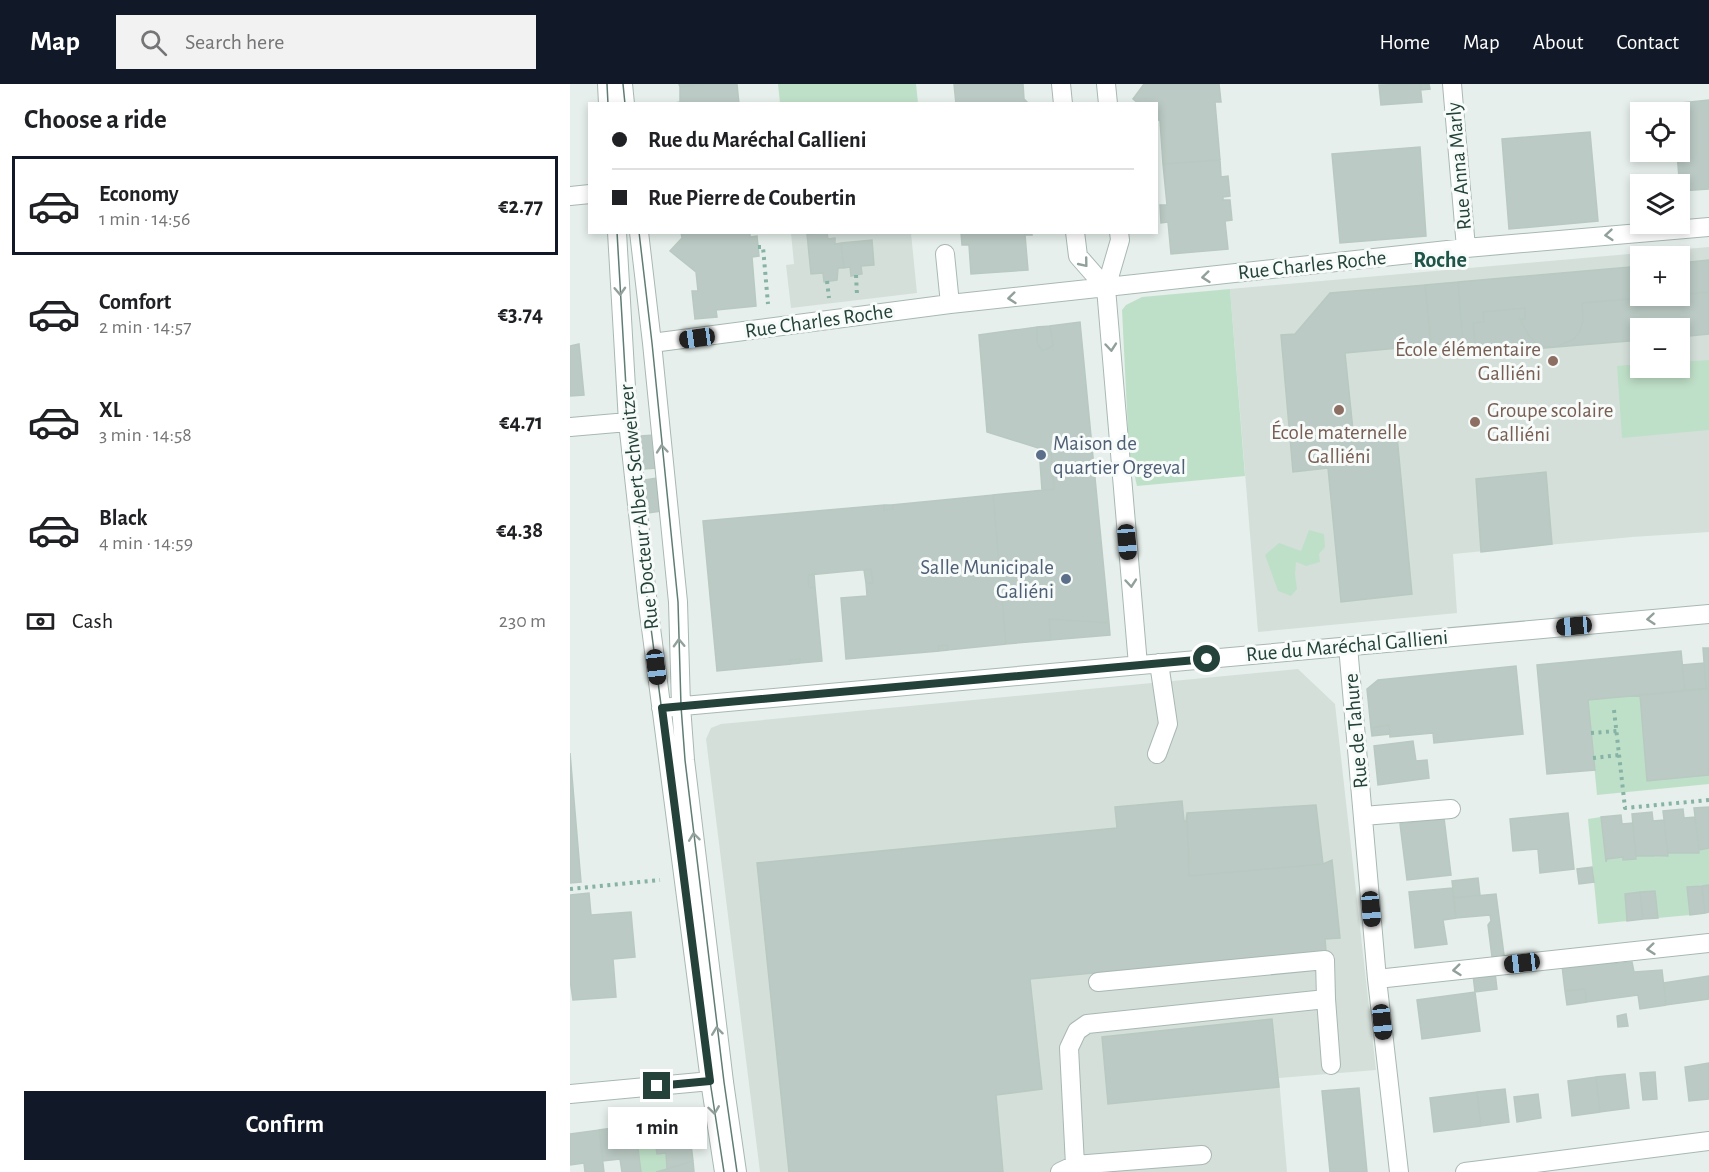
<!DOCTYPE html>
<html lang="en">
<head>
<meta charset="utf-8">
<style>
	:root { --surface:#fff; --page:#f2f2f2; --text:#202124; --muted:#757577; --line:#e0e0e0; --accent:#111827 }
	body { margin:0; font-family:"Alegreya Sans",sans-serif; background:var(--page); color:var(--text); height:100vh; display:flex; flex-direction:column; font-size:22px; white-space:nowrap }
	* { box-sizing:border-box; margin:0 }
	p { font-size:20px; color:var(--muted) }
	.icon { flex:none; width:33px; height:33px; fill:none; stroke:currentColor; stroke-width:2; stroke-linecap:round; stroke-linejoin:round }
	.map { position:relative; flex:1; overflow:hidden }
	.panel { display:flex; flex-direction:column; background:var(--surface); width:570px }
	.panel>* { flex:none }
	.banner { position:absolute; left:18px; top:18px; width:570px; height:132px; border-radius:0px; box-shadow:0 3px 9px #0003; display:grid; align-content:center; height:132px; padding:0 24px; background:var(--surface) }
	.fabs { position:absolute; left:1060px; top:18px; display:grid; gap:12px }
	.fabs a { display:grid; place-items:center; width:60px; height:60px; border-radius:0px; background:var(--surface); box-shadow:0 3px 9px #0003; font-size:30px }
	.end { position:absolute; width:27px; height:27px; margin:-14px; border:8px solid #24423a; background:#fff; box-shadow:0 0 0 3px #fff }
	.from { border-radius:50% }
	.bubble { position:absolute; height:42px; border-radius:0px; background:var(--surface); box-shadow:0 3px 9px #0003; font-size:20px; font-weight:700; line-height:42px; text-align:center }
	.car { position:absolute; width:18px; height:36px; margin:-18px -9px; border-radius:8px; box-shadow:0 0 4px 2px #0007; background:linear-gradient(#222 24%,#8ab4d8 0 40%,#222 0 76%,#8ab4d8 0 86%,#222 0) }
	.banner b { display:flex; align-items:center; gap:21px; height:57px; font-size:22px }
	.banner b+b { border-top:2px solid var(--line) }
	.banner i { width:15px; height:15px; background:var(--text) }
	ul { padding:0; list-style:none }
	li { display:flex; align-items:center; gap:18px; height:99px; margin:0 12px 9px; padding:0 12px; border:3px solid transparent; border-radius:0px }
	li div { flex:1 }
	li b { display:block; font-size:22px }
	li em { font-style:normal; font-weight:700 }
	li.selected { border-color:var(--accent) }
	li>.icon { width:54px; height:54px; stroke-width:1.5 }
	h2 { padding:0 24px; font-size:27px; line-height:72px }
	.pay { display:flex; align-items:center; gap:15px; height:66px; padding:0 24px; font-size:22px }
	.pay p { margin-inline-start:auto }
	.primary-button { display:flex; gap:12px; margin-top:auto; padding:12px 24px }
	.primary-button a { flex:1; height:69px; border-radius:0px; background:var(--accent); color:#fff; font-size:24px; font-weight:700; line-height:69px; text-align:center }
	header { display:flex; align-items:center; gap:36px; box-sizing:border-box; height:84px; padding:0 30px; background:var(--accent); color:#fff }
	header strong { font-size:28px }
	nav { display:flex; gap:33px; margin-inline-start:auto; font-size:21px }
	.search { width:420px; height:54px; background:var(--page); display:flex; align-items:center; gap:15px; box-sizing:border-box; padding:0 21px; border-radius:0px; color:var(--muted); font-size:22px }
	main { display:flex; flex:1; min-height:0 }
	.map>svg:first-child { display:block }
	.built { fill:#d4dfda; fill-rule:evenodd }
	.green { fill:#bfe0c8 }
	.building { fill:#bbcac4; stroke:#b8c9c2; stroke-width:1.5 }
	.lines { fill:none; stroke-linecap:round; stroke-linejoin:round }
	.minor-casing { stroke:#a8b8b2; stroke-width:20 }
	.path { stroke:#86b3a5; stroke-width:4; stroke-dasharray:3 4.5; stroke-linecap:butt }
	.minor { stroke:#fff; stroke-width:18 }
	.tram { stroke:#5f7d75; stroke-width:1.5 }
	.oneway { stroke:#92a09c }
	.route { stroke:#24423a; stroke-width:8 }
	.education-dot { fill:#8d6e63; stroke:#f7fbf9; stroke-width:2 }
	.service-dot { fill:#5c6f8a; stroke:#f7fbf9; stroke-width:2 }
	.labels { text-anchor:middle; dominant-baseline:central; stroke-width:6; stroke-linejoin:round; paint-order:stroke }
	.street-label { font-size:21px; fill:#24423a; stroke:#f7fbf9 }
	.education-label { font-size:21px; fill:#785e54; stroke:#f7fbf9; text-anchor:end }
	.service-label { font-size:21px; fill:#4e5e75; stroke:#f7fbf9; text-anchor:start }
	.neighbourhood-label { font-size:22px; font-weight:bold; fill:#1f5548; stroke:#f7fbf9 }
</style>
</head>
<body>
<header>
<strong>Map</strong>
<div class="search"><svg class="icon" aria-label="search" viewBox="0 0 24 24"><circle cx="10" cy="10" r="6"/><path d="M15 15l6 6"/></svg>Search here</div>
<nav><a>Home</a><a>Map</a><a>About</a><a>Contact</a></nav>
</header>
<main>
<section class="panel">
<h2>Choose a ride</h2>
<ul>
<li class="selected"><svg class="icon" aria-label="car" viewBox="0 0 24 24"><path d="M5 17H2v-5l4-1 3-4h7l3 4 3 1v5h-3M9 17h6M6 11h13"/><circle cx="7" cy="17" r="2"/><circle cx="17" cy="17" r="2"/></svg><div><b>Economy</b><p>1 min · 14:56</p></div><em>€2.77</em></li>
<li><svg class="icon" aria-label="car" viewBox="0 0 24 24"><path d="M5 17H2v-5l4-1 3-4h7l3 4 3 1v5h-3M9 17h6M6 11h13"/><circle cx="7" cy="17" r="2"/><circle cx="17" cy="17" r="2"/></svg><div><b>Comfort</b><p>2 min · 14:57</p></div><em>€3.74</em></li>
<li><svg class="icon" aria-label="car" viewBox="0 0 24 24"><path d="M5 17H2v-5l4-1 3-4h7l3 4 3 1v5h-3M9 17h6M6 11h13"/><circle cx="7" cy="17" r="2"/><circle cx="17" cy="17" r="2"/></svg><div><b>XL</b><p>3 min · 14:58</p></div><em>€4.71</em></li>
<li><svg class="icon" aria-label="car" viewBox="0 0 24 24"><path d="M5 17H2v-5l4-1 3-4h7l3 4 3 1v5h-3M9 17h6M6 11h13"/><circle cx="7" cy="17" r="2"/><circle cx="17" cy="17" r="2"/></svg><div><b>Black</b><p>4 min · 14:59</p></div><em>€4.38</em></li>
</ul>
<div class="pay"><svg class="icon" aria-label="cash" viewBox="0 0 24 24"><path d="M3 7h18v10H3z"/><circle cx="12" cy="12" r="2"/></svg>Cash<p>230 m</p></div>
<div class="primary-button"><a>Confirm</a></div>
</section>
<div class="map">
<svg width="1139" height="1088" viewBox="0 0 1139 1088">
	<rect width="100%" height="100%" fill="#e6efeb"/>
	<path class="built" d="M221 149H341L347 209 221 224 216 181 224 180Z
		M1139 163V448L1062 453 883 470 887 529 688 548 660 205ZM1071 172H1110V212H1071ZM1071 244H1110V284H1071Z
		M728 585 765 620 806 986 709 994 717 1088H190L136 655 141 644 151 640Z"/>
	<path class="green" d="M208 0H346L348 19H210Z
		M660 205 675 392 567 402 559 367 552 226 556 221 572 213Z
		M1139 276V346L1052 354 1047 282 1071 280V284H1110V278Z
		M739 446 754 450 755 463 749 470 750 478 736 482 726 478 725 490 727 505 721 512 708 507 695 471 709 459 731 467Z
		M1070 611 1077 697 1139 691V700L1027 711 1018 616Z
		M1031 733 1036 778 1037 775 1053 773V776L1066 775V772L1084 771 1085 773 1098 772V769H1129V766L1139 764V801L1117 803 1120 831 1088 834 1085 807 1055 810 1057 837 1028 840 1018 735Z
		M83 1039 87 1070 96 1069 97 1085 86 1088H71L65 1041Z"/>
	<path class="building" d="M109 0H136L110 3Z
		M136 0H167L169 20H99L110 18V3Z
		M384 0H453L454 15 459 20H386Z
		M574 0H649L651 18H645L650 76 593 80 590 37 586 34V20H569L563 15Z
		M850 0H859L860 5 851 6Z
		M850 0 852 18 811 21 809 1Z
		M1139 16V105L1110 107 1107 68H1110V28H1103L1102 20Z
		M1020 48 1028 137 939 145 932 55Z
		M850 63 856 152 770 159 762 70Z
		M650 76 651 93 658 92 660 112 653 113V116H660L662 136 655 137 658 165 601 170 598 138 591 139 590 121H597L593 80Z
		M111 148H180V153L187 152 189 172 182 173 186 222 146 226 147 233 125 235 122 207H128L126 188 100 167 112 154Z
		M391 148H462V151H455L458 186 401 190 399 161H392Z
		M257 149 258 155 265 154V160L271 159 274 184H268L267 196 254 198 253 189 241 190 237 150Z
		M302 156 304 181 291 182 292 190 281 192 280 183 274 184 271 159Z
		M1139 176V208L1110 211V179Z
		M1071 182V212H1100L1012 219 1013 237 1010 247 1004 255 986 263H975L966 259 959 252 950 235H955V224L913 228 914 238 903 239 906 270 894 271 888 198Z
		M888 198 893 258 861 261 855 201Z
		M855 201 861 261 775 269 784 356 827 352 842 510 771 518 758 384 723 388 711 251 725 250 760 209Z
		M1139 208V250L1110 253V244H1071V256L986 263 1004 255 1010 247 1013 237 1012 219Z
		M955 224V235H950L959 252 966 259 975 263H986L906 270 903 239 914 238 913 228Z
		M510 238 539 539 479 535 481 556 436 560 423 411 484 405 481 368 417 348 409 251 467 243V258L472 267 483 262 480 242Z
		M480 242 483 262 472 267 467 258V243Z
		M9 260 14 311 0 312V262Z
		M84 351 87 384 74 385 71 352Z
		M469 364 481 368 484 405 472 406Z
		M976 388 982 460 911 468 906 395Z
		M87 394 91 427 78 429 75 396Z
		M423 411 436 560 378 566 377 561 368 562 369 567 276 575 271 514 297 512 296 499H303L301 485 238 491 239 504 245 503 252 577 230 579V575L220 576 221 580 147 587 133 437 314 421V426L323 425 322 421Z
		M314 421H322L323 425 314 426Z
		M301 485 303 499H296L294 486Z
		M244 490 245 503 239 504 238 491Z
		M479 535 539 539 540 551 481 556Z
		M377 561 378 566 369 567 368 562Z
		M1133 564H1139V604L1136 605Z
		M1111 567 1115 607 1018 616 1025 686 977 690 967 581Z
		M230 575V579L221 580 220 576Z
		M1134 579 1136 605 1115 607 1112 581Z
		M946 582 953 650 864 659 863 649 820 653 819 641 801 644 797 605 808 596Z
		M1139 604V691L1077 697 1070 611Z
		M819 641 820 650 802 652 801 644Z
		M843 657 846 677 857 676 859 694 808 701 804 662Z
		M0 669 11 798 0 799Z
		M612 717 614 737H616L617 729 746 721 753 780 762 776 770 854 755 855 756 867 460 895 472 1005 426 1011 433 1088H219L187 779 547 744 545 723Z
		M746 721 753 780 619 792 617 729Z
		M1139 723V764L1129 766 1124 724Z
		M1113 725 1114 734 1125 733 1129 769H1098L1093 727Z
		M1082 728 1083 737 1094 736 1098 772H1066L1062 730Z
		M998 729 1004 785 970 789 968 765 943 767 940 735Z
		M1051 731 1052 740 1063 739 1066 775 1053 776V773L1037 775 1036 778 1031 733Z
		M874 734 881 791 837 796 830 740Z
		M1022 783 1024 798 1009 800 1007 785Z
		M908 794 910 811 884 814 882 797Z
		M1139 801V828L1135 829 1132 802Z
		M1132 802 1135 829 1120 831 1117 803Z
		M882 804 886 834 873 836 877 860 845 864 839 808Z
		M1085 807 1088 834 1073 835 1070 808Z
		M1070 808 1073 835 1057 837 1055 810Z
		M19 809 21 831 61 828 65 873 43 875 46 913 3 916 0 896V811Z
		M926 810 934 871 922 873 918 841 921 837 920 831 886 834 884 814Z
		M1041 875 1042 880 1062 878 1064 888 1092 886 1096 921 1070 925 1068 911 1017 918 1015 905 995 907 992 882Z
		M925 888 927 905 905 908 903 891Z
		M1139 892V915L1096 921 1094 899Z
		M1015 905 1017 918 997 921 995 907Z
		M905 908 910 947 852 955 847 916Z
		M1056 930 1058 942 1048 943 1047 932Z
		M702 935 709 1003 538 1020 532 953Z
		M1139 979V1015L1119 1017 1115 983Z
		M1085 988 1087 1015 1073 1016 1070 989Z
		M1055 990 1059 1024 1030 1028 1026 993Z
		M1026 993 1030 1028 1002 1032 998 997Z
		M789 1004 797 1088H760L752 1007Z
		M935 1005 939 1038 911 1042 907 1008Z
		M907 1008 911 1042 864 1048 860 1014Z
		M968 1010 971 1034 947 1038 944 1013Z
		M118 1034 123 1077 97 1085 96 1069 87 1070 83 1039Z
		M65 1041 71 1088H52L50 1075 33 1077 29 1046Z
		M29 1046 34 1088H15L14 1079 0 1081V1050Z
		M123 1077 124 1088H86L97 1085Z"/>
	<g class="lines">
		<defs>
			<path id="minor" d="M37 0 38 20
				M53 0 55 20
				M491 0 493 20
				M536 0 538 20
				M882 0 896 164
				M0 112 20 110
				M47 148 58 338 78 521 140 997 154 1088
				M69 148 82 259 108 518 111 622 115 676 154 998 167 1088
				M505 148 508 172 536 204
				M549 148 550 156 536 204 568 581
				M375 170 380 220
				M82 259 380 220 896 164 1139 143
				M0 343 58 338
				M778 562 807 895 829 1088
				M91 624 1139 530
				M587 670 598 640 589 579
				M793 732 881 725
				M807 895 1139 859
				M528 898 755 876 756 915
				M0 1010 130 998H151
				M505 1081 499 964 507 947 517 940 756 915 761 981
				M490 1088 505 1081 632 1071
				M895 1088 1139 1057"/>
		</defs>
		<use href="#minor" class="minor-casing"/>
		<path class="path" d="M188 163H193L198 220
			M286 191 287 211
			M257 197 259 214
			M1044 626 1055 724 1139 716
			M1021 649 1047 647
			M1023 674 1049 671
			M0 805 90 796"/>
		<use href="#minor" class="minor"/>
		<path class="tram" d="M37 0 38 20
			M53 0 55 20
			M47 148 58 338 78 521 140 997 154 1088
			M69 148 82 259 108 518 111 622 115 676 154 998 167 1088"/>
	</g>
	<defs><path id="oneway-chevron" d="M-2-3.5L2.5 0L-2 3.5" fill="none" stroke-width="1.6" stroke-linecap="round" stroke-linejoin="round" transform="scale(1.5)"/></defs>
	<g class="oneway">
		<use href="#oneway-chevron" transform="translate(1039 151) rotate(175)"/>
		<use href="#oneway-chevron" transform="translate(514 179) rotate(51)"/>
		<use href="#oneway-chevron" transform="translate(636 193) rotate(174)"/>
		<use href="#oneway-chevron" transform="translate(50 207) rotate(87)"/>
		<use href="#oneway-chevron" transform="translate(442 214) rotate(174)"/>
		<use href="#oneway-chevron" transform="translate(541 263) rotate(85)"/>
		<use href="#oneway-chevron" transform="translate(92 365) rotate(-95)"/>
		<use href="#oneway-chevron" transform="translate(561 499) rotate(85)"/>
		<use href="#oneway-chevron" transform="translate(1081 535) rotate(175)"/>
		<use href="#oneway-chevron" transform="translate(109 559) rotate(-92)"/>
		<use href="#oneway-chevron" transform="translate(124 753) rotate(-97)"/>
		<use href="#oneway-chevron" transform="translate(1081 865) rotate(174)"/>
		<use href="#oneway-chevron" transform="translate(887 886) rotate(174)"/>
		<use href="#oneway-chevron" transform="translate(147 947) rotate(-97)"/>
		<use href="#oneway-chevron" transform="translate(144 1026) rotate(82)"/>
	</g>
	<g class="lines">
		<path class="route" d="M87 1002 140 997 92 624 637 575"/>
	</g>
	<g class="education-dot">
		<circle cx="983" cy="277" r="6"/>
		<circle cx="769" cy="326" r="6"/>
		<circle cx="905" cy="338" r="6"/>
	</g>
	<g class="service-dot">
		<circle cx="471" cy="371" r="6"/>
		<circle cx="496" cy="495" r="6"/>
	</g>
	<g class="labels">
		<g class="street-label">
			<text transform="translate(889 82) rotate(-95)">Rue Anna Marly</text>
			<text transform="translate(742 181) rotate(-6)">Rue Charles Roche</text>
			<text transform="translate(249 237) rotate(-8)">Rue Charles Roche</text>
			<text transform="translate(69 423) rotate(-96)">Rue Docteur Albert Schweitzer</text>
			<text transform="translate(777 562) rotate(-5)">Rue du Maréchal Gallieni</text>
			<text transform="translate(786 647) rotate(-95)">Rue de Tahure</text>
		</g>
		<g class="education-label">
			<text x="971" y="265">École élémentaire<tspan x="971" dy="24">Galliéni</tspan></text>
			<text x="917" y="326" text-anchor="start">Groupe scolaire<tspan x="917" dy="24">Galliéni</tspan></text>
			<text x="769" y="348" text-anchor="middle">École maternelle<tspan x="769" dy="24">Galliéni</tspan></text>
		</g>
		<g class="service-label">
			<text x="483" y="359">Maison de<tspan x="483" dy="24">quartier Orgeval</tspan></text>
			<text x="484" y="483" text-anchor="end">Salle Municipale<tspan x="484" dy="24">Galiéni</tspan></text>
		</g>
		<g class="neighbourhood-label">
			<text x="870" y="176">Roche</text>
		</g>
	</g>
</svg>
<div class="fabs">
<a><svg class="icon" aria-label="locate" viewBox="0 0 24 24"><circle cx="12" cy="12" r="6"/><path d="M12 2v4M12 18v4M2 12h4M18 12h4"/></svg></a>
<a><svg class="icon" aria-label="layers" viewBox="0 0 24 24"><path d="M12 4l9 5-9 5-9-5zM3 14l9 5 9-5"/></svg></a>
<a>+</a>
<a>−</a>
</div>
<i class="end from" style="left:637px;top:575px"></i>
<i class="end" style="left:87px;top:1002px"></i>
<div class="bubble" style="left:38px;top:1023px;width:99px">1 min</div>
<i class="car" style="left:127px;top:254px;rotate:262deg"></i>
<i class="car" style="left:557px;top:458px;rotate:175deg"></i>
<i class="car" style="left:1004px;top:542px;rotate:265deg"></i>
<i class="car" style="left:86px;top:583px;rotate:173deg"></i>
<i class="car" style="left:801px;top:825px;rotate:175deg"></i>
<i class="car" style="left:952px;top:879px;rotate:263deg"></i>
<i class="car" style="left:812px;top:938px;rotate:174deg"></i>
<div class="banner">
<b><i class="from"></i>Rue du Maréchal Gallieni</b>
<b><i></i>Rue Pierre de Coubertin</b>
</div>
</div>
</main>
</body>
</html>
